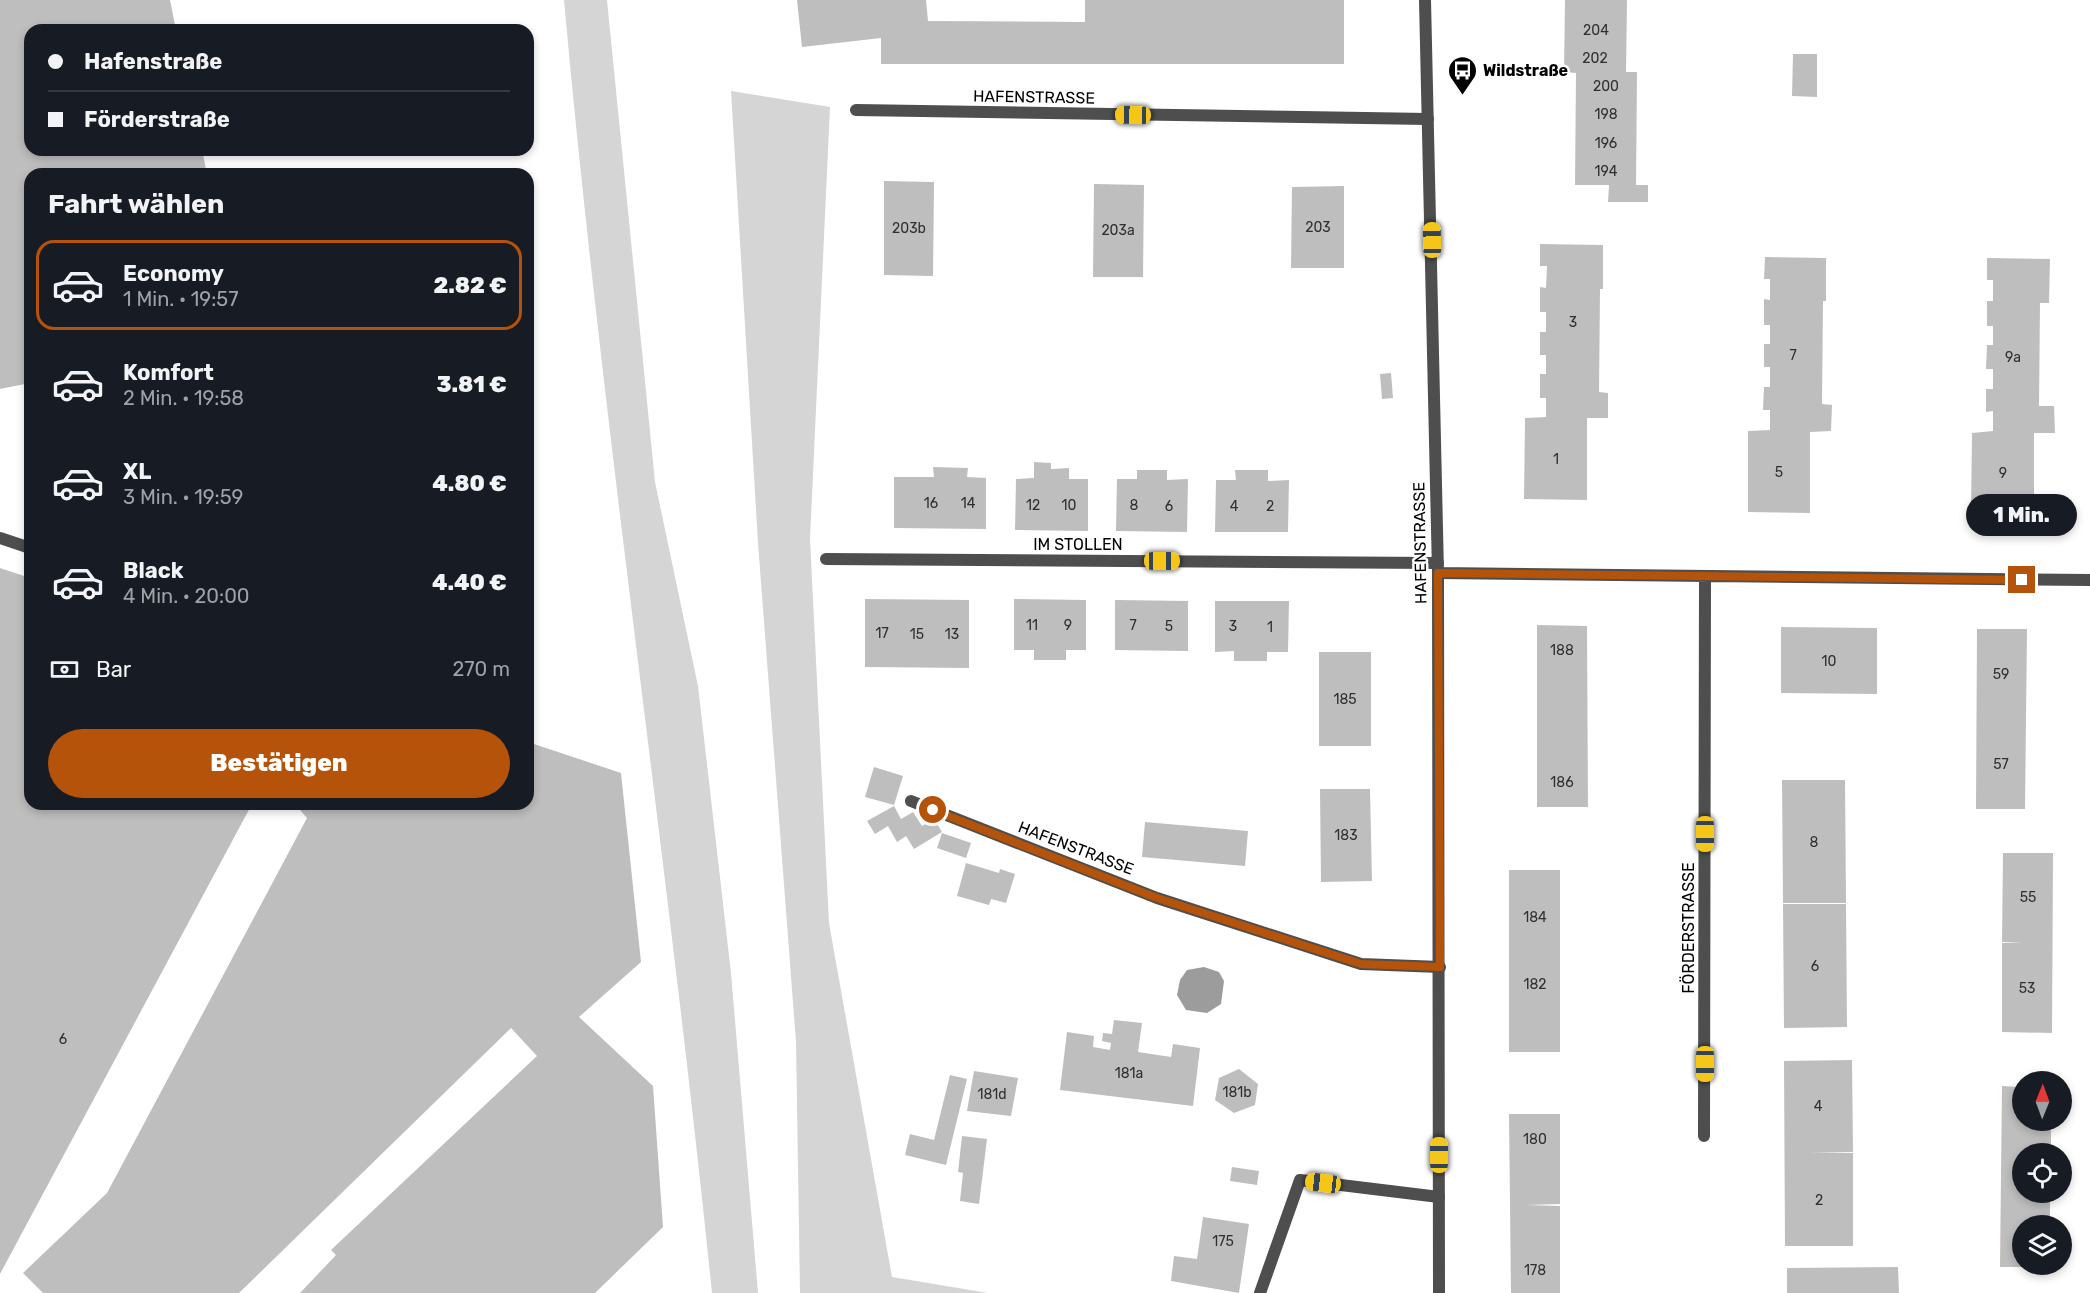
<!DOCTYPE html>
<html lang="de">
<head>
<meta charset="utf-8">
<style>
	:root { --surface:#171b24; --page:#242831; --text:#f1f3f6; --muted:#9ea1a6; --line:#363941; --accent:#b45309 }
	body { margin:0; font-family:Rubik,sans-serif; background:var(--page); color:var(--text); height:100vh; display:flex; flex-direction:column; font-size:22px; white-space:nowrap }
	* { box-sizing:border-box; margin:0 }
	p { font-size:20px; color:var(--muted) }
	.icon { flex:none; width:33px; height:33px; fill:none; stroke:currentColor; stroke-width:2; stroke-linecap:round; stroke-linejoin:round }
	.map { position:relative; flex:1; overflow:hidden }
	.side { position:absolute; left:24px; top:168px; width:510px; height:642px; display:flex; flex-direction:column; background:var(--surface); border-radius:18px; box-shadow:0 3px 9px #0003 }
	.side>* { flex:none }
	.banner { position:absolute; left:24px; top:24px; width:510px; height:132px; border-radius:18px; box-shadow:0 3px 9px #0003; display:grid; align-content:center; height:132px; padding:0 24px; background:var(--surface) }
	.needle { width:39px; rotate:1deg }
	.controls { position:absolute; left:2012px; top:1071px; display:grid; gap:12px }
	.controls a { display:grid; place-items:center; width:60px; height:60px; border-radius:50%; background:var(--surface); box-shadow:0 3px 9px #0003; font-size:30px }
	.end { position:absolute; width:27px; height:27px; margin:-14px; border:8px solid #b45309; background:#fff; box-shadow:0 0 0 3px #fff }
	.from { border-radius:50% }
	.bubble { position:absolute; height:42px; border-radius:21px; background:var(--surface); box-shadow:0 3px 9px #0003; font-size:20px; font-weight:800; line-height:42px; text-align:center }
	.car { position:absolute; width:18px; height:36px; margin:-18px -9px; border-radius:8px; box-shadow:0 0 4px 2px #0007; background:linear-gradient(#f5c518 24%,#345 0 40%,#f5c518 0 76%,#345 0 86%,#f5c518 0) }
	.banner b { display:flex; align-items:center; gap:21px; height:57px; font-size:22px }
	.banner b+b { border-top:2px solid var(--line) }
	.banner i { width:15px; height:15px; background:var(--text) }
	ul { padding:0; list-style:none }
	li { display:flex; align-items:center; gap:18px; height:90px; margin:0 12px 9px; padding:0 12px; border:3px solid transparent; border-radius:18px }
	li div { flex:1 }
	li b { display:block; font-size:22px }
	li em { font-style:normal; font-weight:800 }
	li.on { border-color:var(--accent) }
	li>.icon { width:54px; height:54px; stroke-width:1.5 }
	h2 { padding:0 24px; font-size:27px; line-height:72px }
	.pay { display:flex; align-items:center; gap:15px; height:66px; padding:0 24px; font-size:22px }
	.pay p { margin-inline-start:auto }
	.action { display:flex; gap:12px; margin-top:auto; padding:12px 24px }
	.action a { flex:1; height:69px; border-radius:36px; background:var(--accent); color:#fff; font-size:24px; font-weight:800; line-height:69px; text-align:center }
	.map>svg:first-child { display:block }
	.green { fill:#d5d5d5 }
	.water { fill:#9c9c9c }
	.building { fill:#bebebe }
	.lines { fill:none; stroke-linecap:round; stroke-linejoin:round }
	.service { stroke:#4e4e4e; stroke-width:12 }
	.minor { stroke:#4e4e4e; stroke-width:12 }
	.tertiary { stroke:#4e4e4e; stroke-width:12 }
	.route { stroke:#b45309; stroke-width:8 }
	.labels { text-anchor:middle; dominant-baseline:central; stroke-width:5; stroke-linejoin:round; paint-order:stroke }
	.number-label { font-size:14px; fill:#303030 }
	.poi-label { font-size:16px; font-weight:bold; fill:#000; stroke:#fff; text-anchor:start }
	.street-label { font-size:16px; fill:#000; stroke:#fff }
</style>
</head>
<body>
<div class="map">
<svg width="2090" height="1293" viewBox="0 0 2090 1293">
	<rect width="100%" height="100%" fill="#fff"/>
	<path class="green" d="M564 0H607L655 482 698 686 731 973 758 1293H712C668 861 603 432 564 0Z
		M731 91 830 107 810 539 829 923 892 1277 988 1293H800L796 1042 758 543Z"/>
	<path class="water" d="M1204 967 1219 972 1224 981 1221 1004 1207 1013 1186 1010 1177 995 1180 980 1187 970Z"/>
	<path class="building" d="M0 0H170L176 30H30V150H202L207 174H30V383L0 389Z
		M797 0H926L928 21 1085 22V0H1344V64H881V38L802 47Z
		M1565 0H1627L1626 72H1637L1636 185H1648V202H1608L1609 185H1575L1576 73 1564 72Z
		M1793 54H1817V97L1792 96Z
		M884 181 934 182 933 276 884 275Z
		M1094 184 1144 185 1143 277H1093Z
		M1344 186V268H1291L1292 187Z
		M1540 244 1603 245V289H1600L1599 392 1608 393V418H1587V500L1524 499 1525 418 1546 417V398H1540V374H1546V355H1540V332H1546V312H1540V287L1546 288 1547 266H1540Z
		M1765 257 1826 258V301H1823L1822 404 1832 405 1831 431 1810 432V513L1748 512V431L1770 430V410H1763L1764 387H1770V367H1764V344H1770V325H1764V299L1770 300V279H1764Z
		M1987 258 2050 259 2049 303H2040L2039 406H2054L2055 433H2034V514L1971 513 1972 433 1993 431V411L1986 412V389H1993V369H1986L1987 345H1993V326H1987V301H1993V280H1987Z
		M1391 373 1393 398 1382 399 1380 374Z
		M1034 462 1051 463V469L1069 468V479H1088V531L1015 530 1016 479 1034 478Z
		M933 467 968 468 967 477 986 478V529L894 528V477H934Z
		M1137 470H1167V480L1188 479 1187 532 1116 531 1117 479H1137Z
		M1235 470H1268V481L1289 480 1288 532H1215L1216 480H1236Z
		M0 568 30 578V804H252L0 1274Z
		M865 599 969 600V668L865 667Z
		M1014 599 1086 600V650H1066V660H1034V650H1014Z
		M1115 600 1188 601V651L1115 650Z
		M1215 601H1289L1288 652H1267V661H1234V651L1215 652Z
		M1537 625 1587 626 1588 807H1537Z
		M1781 627 1877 628V694L1781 693Z
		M1977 629H2027L2025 809H1976Z
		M1319 652H1371V746H1319Z
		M528 742 621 773 641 962 579 1017 653 1086 663 1227 595 1293H300L336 1255 331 1250 537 1056 511 1028 239 1293H43L23 1273 107 1193 307 818 295 804H528Z
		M874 767 903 776 894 805 865 797Z
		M1782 780H1845L1846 903H1783Z
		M1320 789H1370L1372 881 1321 882Z
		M894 806 901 819 913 812 922 826 934 819 942 832 914 849 906 836 897 842 888 826 875 834 867 821Z
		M1145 822 1248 831 1245 866 1142 857Z
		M942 833 971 843 966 858 937 848Z
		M2003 853H2053L2052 1033 2002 1032V943H2023L2002 942Z
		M966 863 999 873 1000 869 1015 874 1006 903 991 899 989 905 957 896Z
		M1509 870H1560V1052H1509Z
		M1783 904H1846L1847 1027 1784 1028Z
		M1114 1020 1142 1023 1138 1052 1171 1057 1173 1044 1200 1048 1193 1106 1060 1090 1067 1032 1094 1036 1093 1047 1110 1050 1111 1043 1102 1041 1103 1033 1112 1034Z
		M1852 1060 1853 1152 1810 1153H1853V1246H1785L1784 1061Z
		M1239 1069 1258 1084 1255 1105 1234 1113 1215 1100 1219 1078Z
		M974 1071 1018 1078 1011 1116 967 1111Z
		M950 1075 967 1079 946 1165 905 1155 910 1134 934 1140Z
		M2002 1086 2022 1087V1120H2051V1154H2022V1192H2050V1226H2022V1264H2050V1267H2000Z
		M1509 1114H1560V1204L1526 1205 1560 1206V1293H1511Z
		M962 1136 987 1139 979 1204 960 1201 963 1173 958 1172Z
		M1232 1167 1259 1171 1257 1185 1230 1181Z
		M1203 1217 1249 1224 1239 1293 1171 1281 1174 1256 1197 1259Z
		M1898 1267 1899 1293H1787V1268Z"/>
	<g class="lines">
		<path class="service" d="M0 538 30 548
			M1260 1293 1300 1180 1439 1197"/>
		<path class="minor" d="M856 110 1428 119
			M826 559 1438 563
			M1438 573 2090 580
			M911 801 1157 898 1361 964 1440 967
			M1704 1136 1705 576"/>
		<path class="tertiary" d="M1425 0 1438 573 1439 1293"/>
	</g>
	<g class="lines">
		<path class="route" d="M933 810 1157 898 1361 964 1440 967 1438 573 2022 580"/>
	</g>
	<defs>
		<symbol id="bus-pin" viewBox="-11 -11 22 30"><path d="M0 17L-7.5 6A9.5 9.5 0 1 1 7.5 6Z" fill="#000" stroke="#fff"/><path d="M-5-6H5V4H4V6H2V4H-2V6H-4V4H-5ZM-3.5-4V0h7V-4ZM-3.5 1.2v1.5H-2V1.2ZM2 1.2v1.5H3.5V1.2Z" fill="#fff"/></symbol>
	</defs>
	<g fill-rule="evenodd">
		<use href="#bus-pin" x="1446" y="54" width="33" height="45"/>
	</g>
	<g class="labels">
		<g class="number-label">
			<text x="1596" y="30">204</text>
			<text x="1595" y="58">202</text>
			<text x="1606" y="86">200</text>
			<text x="1606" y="114">198</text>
			<text x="1606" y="143">196</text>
			<text x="1606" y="171">194</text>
			<text x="1318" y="227">203</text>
			<text x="909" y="228">203b</text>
			<text x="1118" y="230">203a</text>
			<text x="1573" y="322">3</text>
			<text x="1793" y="355">7</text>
			<text x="2013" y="357">9a</text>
			<text x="1556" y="459">1</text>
			<text x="1779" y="472">5</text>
			<text x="2003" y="473">9</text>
			<text x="931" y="503">16</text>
			<text x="968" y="503">14</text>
			<text x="1033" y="505">12</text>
			<text x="1069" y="505">10</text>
			<text x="1134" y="505">8</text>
			<text x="1169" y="506">6</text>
			<text x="1234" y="506">4</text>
			<text x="1270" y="506">2</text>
			<text x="1032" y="625">11</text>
			<text x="1068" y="625">9</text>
			<text x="1133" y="625">7</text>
			<text x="1169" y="626">5</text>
			<text x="1233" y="626">3</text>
			<text x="1270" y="627">1</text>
			<text x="882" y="633">17</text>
			<text x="917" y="634">15</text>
			<text x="952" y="634">13</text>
			<text x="1562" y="650">188</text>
			<text x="1829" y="661">10</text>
			<text x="2001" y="674">59</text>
			<text x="1345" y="699">185</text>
			<text x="2001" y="764">57</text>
			<text x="1562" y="782">186</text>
			<text x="1346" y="835">183</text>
			<text x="1814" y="842">8</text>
			<text x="2028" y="897">55</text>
			<text x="1535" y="917">184</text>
			<text x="1815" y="966">6</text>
			<text x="1535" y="984">182</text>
			<text x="2027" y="988">53</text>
			<text x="63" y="1039">6</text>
			<text x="1129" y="1073">181a</text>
			<text x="1237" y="1092">181b</text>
			<text x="992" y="1094">181d</text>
			<text x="1818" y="1106">4</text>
			<text x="1535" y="1139">180</text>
			<text x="1819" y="1200">2</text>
			<text x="1223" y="1241">175</text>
			<text x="1535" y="1270">178</text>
		</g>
		<g class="poi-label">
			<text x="1483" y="70">Wildstraße</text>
		</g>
		<g class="street-label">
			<text transform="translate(1034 97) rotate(1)">HAFENSTRASSE</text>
			<text transform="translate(1420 543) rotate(-91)">HAFENSTRASSE</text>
			<text x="1078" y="544">IM STOLLEN</text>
			<text transform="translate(1076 848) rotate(21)">HAFENSTRASSE</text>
			<text transform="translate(1688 928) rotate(-90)">FÖRDERSTRASSE</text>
		</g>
	</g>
</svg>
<div class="controls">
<a><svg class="needle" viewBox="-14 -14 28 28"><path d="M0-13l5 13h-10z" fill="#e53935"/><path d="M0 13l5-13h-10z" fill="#9ea1a6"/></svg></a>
<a><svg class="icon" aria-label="locate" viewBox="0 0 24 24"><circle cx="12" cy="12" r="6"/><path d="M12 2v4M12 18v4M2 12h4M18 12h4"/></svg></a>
<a><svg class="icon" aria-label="layers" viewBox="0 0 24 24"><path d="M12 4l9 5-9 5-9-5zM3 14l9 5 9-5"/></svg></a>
</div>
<i class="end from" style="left:933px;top:810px"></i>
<i class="end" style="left:2022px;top:580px"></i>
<div class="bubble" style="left:1966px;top:494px;width:111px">1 Min.</div>
<i class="car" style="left:1133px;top:115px;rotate:271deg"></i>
<i class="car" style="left:1432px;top:240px;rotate:359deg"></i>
<i class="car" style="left:1162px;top:561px;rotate:90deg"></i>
<i class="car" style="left:1705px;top:834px;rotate:180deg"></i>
<i class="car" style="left:1705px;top:1064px;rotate:180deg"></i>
<i class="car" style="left:1439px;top:1155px;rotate:0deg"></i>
<i class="car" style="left:1323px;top:1183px;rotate:277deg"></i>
<div class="banner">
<b><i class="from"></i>Hafenstraße</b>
<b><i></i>Förderstraße</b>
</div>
<section class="side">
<h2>Fahrt wählen</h2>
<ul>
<li class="on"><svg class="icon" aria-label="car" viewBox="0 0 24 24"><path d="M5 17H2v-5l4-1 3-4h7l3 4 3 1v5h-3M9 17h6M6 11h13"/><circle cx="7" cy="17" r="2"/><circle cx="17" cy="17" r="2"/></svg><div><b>Economy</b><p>1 Min. · 19:57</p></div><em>2.82 €</em></li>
<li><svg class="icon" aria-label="car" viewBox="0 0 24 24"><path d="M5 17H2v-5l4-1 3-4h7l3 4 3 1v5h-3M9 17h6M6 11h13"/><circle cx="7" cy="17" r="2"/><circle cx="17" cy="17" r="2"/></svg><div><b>Komfort</b><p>2 Min. · 19:58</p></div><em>3.81 €</em></li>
<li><svg class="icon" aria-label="car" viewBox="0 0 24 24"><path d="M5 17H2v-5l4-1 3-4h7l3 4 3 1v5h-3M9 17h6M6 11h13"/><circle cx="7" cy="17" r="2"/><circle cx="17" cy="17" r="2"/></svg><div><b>XL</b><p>3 Min. · 19:59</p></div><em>4.80 €</em></li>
<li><svg class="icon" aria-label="car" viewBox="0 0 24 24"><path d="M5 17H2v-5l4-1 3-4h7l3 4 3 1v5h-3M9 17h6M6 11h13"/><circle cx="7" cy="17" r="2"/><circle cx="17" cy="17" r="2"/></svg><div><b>Black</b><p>4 Min. · 20:00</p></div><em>4.40 €</em></li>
</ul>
<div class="pay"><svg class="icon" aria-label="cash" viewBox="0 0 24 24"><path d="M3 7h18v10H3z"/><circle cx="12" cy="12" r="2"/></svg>Bar<p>270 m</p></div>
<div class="action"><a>Bestätigen</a></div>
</section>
</div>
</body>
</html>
